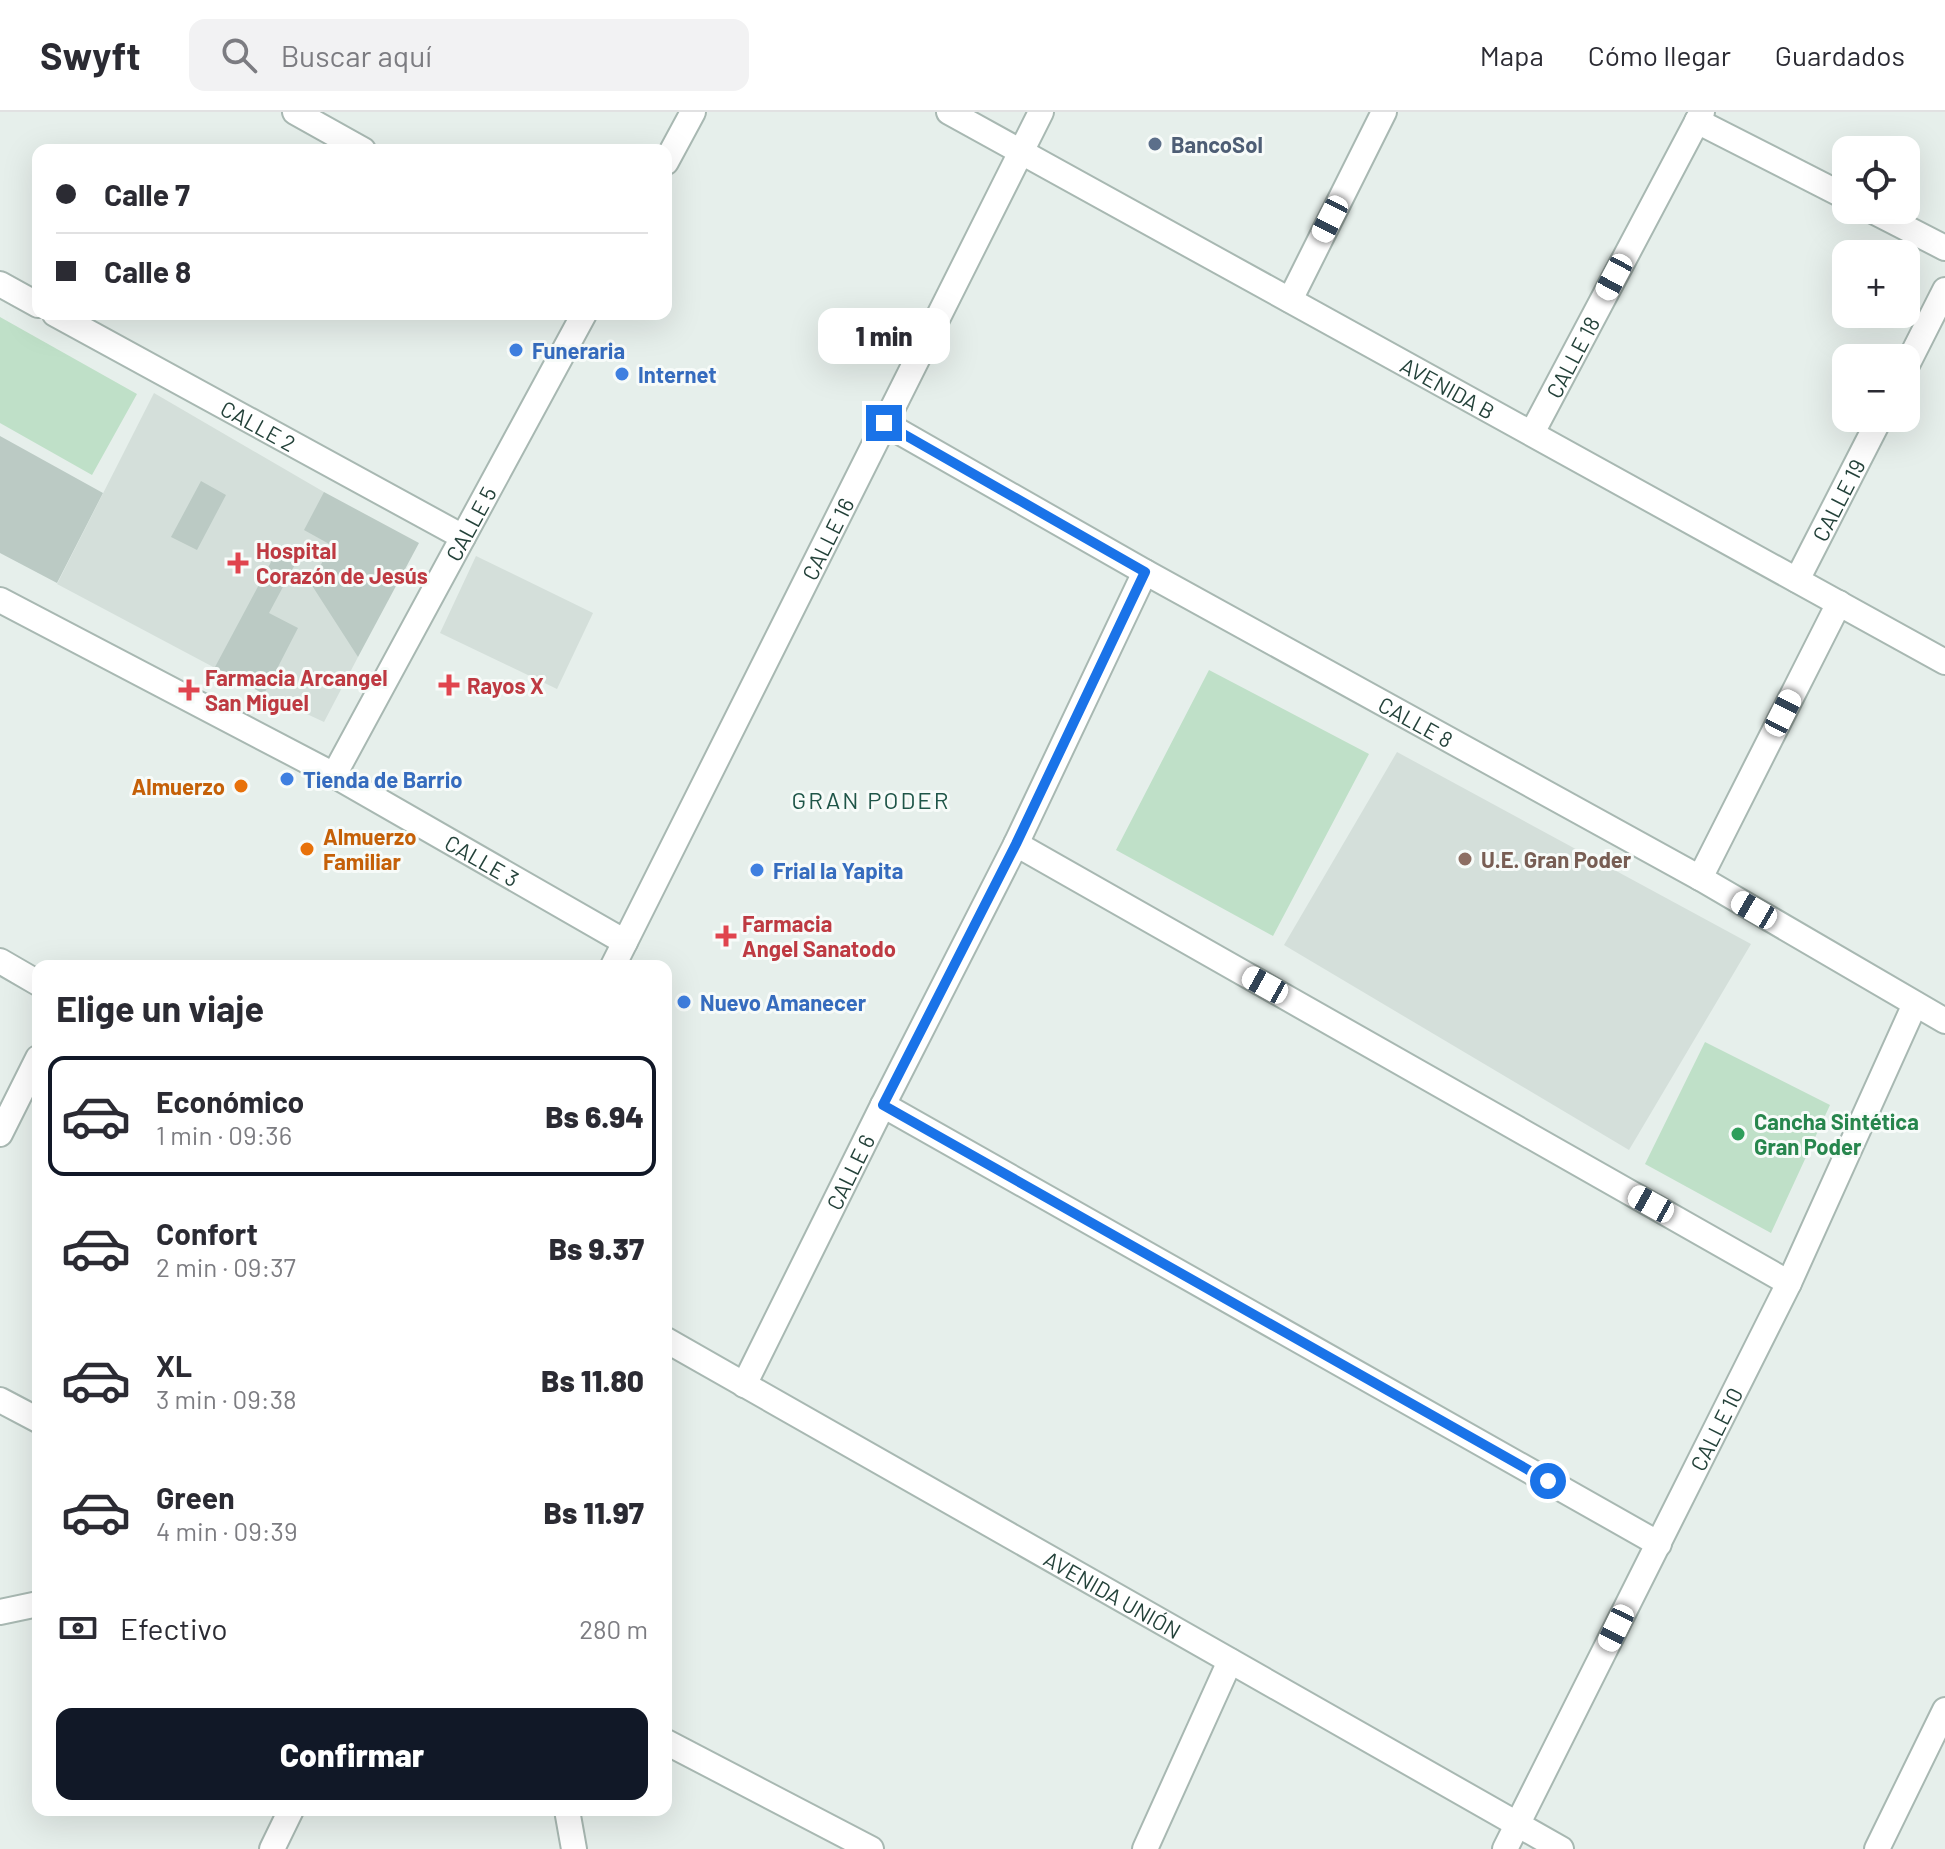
<!DOCTYPE html>
<html lang="es">
<head>
<meta charset="utf-8">
<style>
	:root { --surface:#fff; --page:#f2f2f3; --text:#2b2b33; --muted:#7c7c81; --line:#e1e1e2; --accent:#111827 }
	body { margin:0; font-family:Barlow,sans-serif; background:var(--page); color:var(--text); height:100vh; display:flex; flex-direction:column; font-size:30px; white-space:nowrap }
	* { box-sizing:border-box; margin:0 }
	p { font-size:26px; color:var(--muted) }
	.icon { flex:none; width:44px; height:44px; fill:none; stroke:currentColor; stroke-width:2; stroke-linecap:round; stroke-linejoin:round }
	.map { position:relative; flex:1; overflow:hidden }
	.details { position:absolute; left:32px; top:848px; width:640px; height:856px; display:flex; flex-direction:column; background:var(--surface); border-radius:16px; box-shadow:0 8px 32px #0002 }
	.details>* { flex:none }
	.hud { position:absolute; left:32px; top:32px; width:640px; height:176px; border-radius:16px; box-shadow:0 8px 32px #0002; display:grid; align-content:center; height:176px; padding:0 24px; background:var(--surface) }
	.controls { position:absolute; left:1832px; top:24px; display:grid; gap:16px }
	.controls a { display:grid; place-items:center; width:88px; height:88px; border-radius:16px; background:var(--surface); box-shadow:0 8px 32px #0002; font-size:40px }
	.end { position:absolute; width:36px; height:36px; margin:-18px; border:10px solid #1a73e8; background:#fff; box-shadow:0 0 0 4px #fff }
	.from { border-radius:50% }
	.bubble { position:absolute; height:56px; border-radius:16px; background:var(--surface); box-shadow:0 8px 32px #0002; font-size:26px; font-weight:800; line-height:56px; text-align:center }
	.car { position:absolute; width:24px; height:48px; margin:-24px -12px; border-radius:10px; box-shadow:0 0 6px 2px #0007; background:linear-gradient(#fff 24%,#345 0 40%,#fff 0 76%,#345 0 86%,#fff 0) }
	.hud b { display:flex; align-items:center; gap:28px; height:76px; font-size:30px }
	.hud b+b { border-top:2px solid var(--line) }
	.hud i { width:20px; height:20px; background:var(--text) }
	ul { padding:0; list-style:none }
	li { display:flex; align-items:center; gap:24px; height:120px; margin:0 16px 12px; padding:0 8px; border:4px solid transparent; border-radius:16px }
	li div { flex:1 }
	li b { display:block; font-size:30px }
	li em { font-style:normal; font-weight:800 }
	li.current { border-color:var(--accent) }
	li>.icon { width:72px; height:72px; stroke-width:1.5 }
	h2 { padding:0 24px; font-size:36px; line-height:96px }
	.pay { display:flex; align-items:center; gap:20px; height:88px; padding:0 24px; font-size:30px }
	.pay p { margin-inline-start:auto }
	.action { display:flex; gap:16px; margin-top:auto; padding:16px 24px }
	.action a { flex:1; height:92px; border-radius:16px; background:var(--accent); color:#fff; font-size:32px; font-weight:800; line-height:92px; text-align:center }
	header { display:flex; align-items:center; gap:48px; box-sizing:border-box; height:112px; padding:0 40px; background:var(--surface); border-bottom:2px solid var(--line) }
	header strong { font-size:38px }
	nav { display:flex; gap:44px; margin-inline-start:auto; font-size:28px }
	.search { width:560px; height:72px; background:var(--page); display:flex; align-items:center; gap:20px; box-sizing:border-box; padding:0 28px; border-radius:16px; color:var(--muted); font-size:30px }
	.map>svg:first-child { display:block }
	.built { fill:#d4dfda }
	.green { fill:#bfe0c8 }
	.building { fill:#bbcac4 }
	.lines { fill:none; stroke-linecap:round; stroke-linejoin:round }
	.minor-casing { stroke:#a8b8b2; stroke-width:28 }
	.tertiary-casing { stroke:#a8b8b2; stroke-width:28 }
	.minor { stroke:#fff; stroke-width:24 }
	.tertiary { stroke:#fff; stroke-width:24 }
	.route { stroke:#1a73e8; stroke-width:10 }
	.service-dot { fill:#5c6f8a; stroke:#f7fbf9; stroke-width:3 }
	.shop-dot { fill:#3f7fe0; stroke:#f7fbf9; stroke-width:3 }
	.health-dot { fill:#e0444e; stroke:#f7fbf9; stroke-width:3 }
	.food-dot { fill:#e8710a; stroke:#f7fbf9; stroke-width:3 }
	.education-dot { fill:#8d6e63; stroke:#f7fbf9; stroke-width:3 }
	.leisure-dot { fill:#2e9e5b; stroke:#f7fbf9; stroke-width:3 }
	.labels { text-anchor:middle; dominant-baseline:central; stroke-width:6; stroke-linejoin:round; paint-order:stroke }
	.service-label { font-size:22px; font-weight:bold; fill:#4e5e75; stroke:#f7fbf9; text-anchor:start }
	.shop-label { font-size:22px; font-weight:bold; fill:#366cbe; stroke:#f7fbf9; text-anchor:start }
	.street-label { font-size:22px; fill:#24423a; stroke:#f7fbf9 }
	.health-label { font-size:22px; font-weight:bold; fill:#be3a42; stroke:#f7fbf9; text-anchor:start }
	.food-label { font-size:22px; font-weight:bold; fill:#c56008; stroke:#f7fbf9; text-anchor:end }
	.education-label { font-size:22px; font-weight:bold; fill:#785e54; stroke:#f7fbf9; text-anchor:start }
	.leisure-label { font-size:22px; font-weight:bold; fill:#27864d; stroke:#f7fbf9; text-anchor:start }
	.neighbourhood-label { font-size:24px; letter-spacing:2px; fill:#1f5548; stroke:#f7fbf9 }
</style>
</head>
<body>
<header>
<strong>Swyft</strong>
<div class="search"><svg class="icon" aria-label="search" viewBox="0 0 24 24"><circle cx="10" cy="10" r="6"/><path d="M15 15l6 6"/></svg>Buscar aquí</div>
<nav><a>Mapa</a><a>Cómo llegar</a><a>Guardados</a></nav>
</header>
<div class="map">
<svg width="1945" height="1737" viewBox="0 0 1945 1737">
	<rect width="100%" height="100%" fill="#e6efeb"/>
	<path class="built" d="M154 281 324 380 358 545 324 610 264 582 57 472Z
		M476 444 593 501 557 577 440 521Z
		M1397 640 1751 832 1629 1038 1284 833Z"/>
	<path class="green" d="M0 205 137 282 92 363 0 311Z
		M1209 558 1369 642 1273 824 1116 738Z
		M1705 930 1830 993 1771 1121 1645 1052Z"/>
	<path class="building" d="M0 324 103 381 57 471 0 441Z
		M201 369 226 383 197 438 171 425Z
		M324 380 419 431 358 545 311 472 331 433 304 418Z
		M279 435 299 445 269 501 298 516 264 582 215 555Z"/>
	<g class="lines">
		<defs>
			<g id="minor">
				<path d="M295 0 363 38"/>
				<path id="s1" d="M949 0 1945 550"/>
				<path d="M1697 9 1846 85"/>
				<path d="M666 50 693 0"/>
				<path d="M1871 98 1945 136"/>
				<path d="M0 172 38 193"/>
				<path d="M1290 188 1384 0"/>
				<path id="s2" d="M55 202 463 425"/>
				<path d="M1906 255 1945 178"/>
				<path id="s3" d="M884 311 1145 460 1700 766 1945 909"/>
				<path id="s4" d="M1532 321 1702 0"/>
				<path id="s5" d="M1797 468 1880 306"/>
				<path id="s6" d="M0 488 334 663 625 830"/>
				<path id="s7" d="M334 663 584 202"/>
				<path d="M1016 732 1789 1171"/>
				<path d="M1700 766 1839 491"/>
				<path id="s8" d="M613 854 1041 0"/>
				<path d="M883 993 1659 1432"/>
				<path d="M0 1022 38 946"/>
				<path id="s9" d="M744 1273 883 993 1016 732 1145 460"/>
				<path d="M0 1288 38 1308"/>
				<path d="M0 1500 38 1492"/>
				<path d="M666 1630 871 1737"/>
				<path d="M567 1698 574 1737"/>
				<path d="M272 1737 291 1698"/>
				<path d="M1145 1737 1230 1549"/>
				<path id="s10" d="M1505 1737 1789 1171 1915 892"/>
			</g>
			<g id="tertiary">
				<path d="M0 849 38 871"/>
				<path id="s11" d="M666 1228 1561 1737"/>
				<path d="M1877 1737 1945 1598"/>
			</g>
		</defs>
		<use href="#minor" class="minor-casing"/>
		<use href="#tertiary" class="tertiary-casing"/>
		<use href="#minor" class="minor"/>
		<use href="#tertiary" class="tertiary"/>
	</g>
	<g class="lines">
		<path class="route" d="M884 311 1145 460 1016 732 883 993 1548 1369"/>
	</g>
	<circle class="service-dot" cx="1155" cy="32" r="8"/>
	<g class="shop-dot">
		<circle cx="516" cy="238" r="8"/>
		<circle cx="622" cy="262" r="8"/>
		<circle cx="287" cy="667" r="8"/>
		<circle cx="757" cy="758" r="8"/>
		<circle cx="684" cy="890" r="8"/>
	</g>
	<g class="health-dot">
		<path d="M234 439h8v8h8v8h-8v8h-8v-8h-8v-8h8z"/>
		<path d="M445 561h8v8h8v8h-8v8h-8v-8h-8v-8h8z"/>
		<path d="M185 566h8v8h8v8h-8v8h-8v-8h-8v-8h8z"/>
		<path d="M722 812h8v8h8v8h-8v8h-8v-8h-8v-8h8z"/>
	</g>
	<g class="food-dot">
		<circle cx="241" cy="674" r="8"/>
		<circle cx="307" cy="737" r="8"/>
	</g>
	<circle class="education-dot" cx="1465" cy="747" r="8"/>
	<circle class="leisure-dot" cx="1738" cy="1022" r="8"/>
	<g class="labels">
		<g class="service-label">
			<text x="1171" y="32">BancoSol</text>
		</g>
		<g class="shop-label">
			<text x="532" y="238">Funeraria</text>
			<text x="638" y="262">Internet</text>
			<text x="303" y="667">Tienda de Barrio</text>
			<text x="773" y="758">Frial la Yapita</text>
			<text x="700" y="890">Nuevo Amanecer</text>
		</g>
		<g class="street-label">
			<text stroke="none"><textPath href="#s4" startOffset="86">CALLE 18</textPath></text>
			<text stroke="none"><textPath href="#s1" startOffset="570">AVENIDA B</textPath></text>
			<text stroke="none"><textPath href="#s2" startOffset="232">CALLE 2</textPath></text>
			<text stroke="none"><textPath href="#s5" startOffset="90">CALLE 19</textPath></text>
			<text stroke="none"><textPath href="#s7" startOffset="286">CALLE 5</textPath></text>
			<text stroke="none"><textPath href="#s8" startOffset="478">CALLE 16</textPath></text>
			<text stroke="none"><textPath href="#s3" startOffset="610">CALLE 8</textPath></text>
			<text stroke="none"><textPath href="#s6" startOffset="548">CALLE 3</textPath></text>
			<text stroke="none"><textPath href="#s9" startOffset="238">CALLE 6</textPath></text>
			<text stroke="none"><textPath href="#s10" startOffset="470">CALLE 10</textPath></text>
			<text stroke="none"><textPath href="#s11" startOffset="514">AVENIDA UNIÓN</textPath></text>
		</g>
		<g class="health-label">
			<text x="256" y="438">Hospital<tspan x="256" dy="25">Corazón de Jesús</tspan></text>
			<text x="205" y="565">Farmacia Arcangel<tspan x="205" dy="25">San Miguel</tspan></text>
			<text x="467" y="573">Rayos X</text>
			<text x="742" y="811">Farmacia<tspan x="742" dy="25">Angel Sanatodo</tspan></text>
		</g>
		<g class="food-label">
			<text x="225" y="674">Almuerzo</text>
			<text x="323" y="724" text-anchor="start">Almuerzo<tspan x="323" dy="25">Familiar</tspan></text>
		</g>
		<g class="education-label">
			<text x="1481" y="747">U.E. Gran Poder</text>
		</g>
		<g class="leisure-label">
			<text x="1754" y="1009">Cancha Sintética<tspan x="1754" dy="25">Gran Poder</tspan></text>
		</g>
		<g class="neighbourhood-label">
			<text x="871" y="687">GRAN PODER</text>
		</g>
	</g>
</svg>
<div class="controls">
<a><svg class="icon" aria-label="locate" viewBox="0 0 24 24"><circle cx="12" cy="12" r="6"/><path d="M12 2v4M12 18v4M2 12h4M18 12h4"/></svg></a>
<a>+</a>
<a>−</a>
</div>
<i class="end from" style="left:1548px;top:1369px"></i>
<i class="end" style="left:884px;top:311px"></i>
<div class="bubble" style="left:818px;top:196px;width:132px">1 min</div>
<i class="car" style="left:1330px;top:107px;rotate:207deg"></i>
<i class="car" style="left:1614px;top:165px;rotate:208deg"></i>
<i class="car" style="left:1783px;top:601px;rotate:27deg"></i>
<i class="car" style="left:1754px;top:798px;rotate:300deg"></i>
<i class="car" style="left:1265px;top:873px;rotate:299deg"></i>
<i class="car" style="left:1651px;top:1092px;rotate:299deg"></i>
<i class="car" style="left:1616px;top:1516px;rotate:206deg"></i>
<div class="hud">
<b><i class="from"></i>Calle 7</b>
<b><i></i>Calle 8</b>
</div>
<section class="details">
<h2>Elige un viaje</h2>
<ul>
<li class="current"><svg class="icon" aria-label="car" viewBox="0 0 24 24"><path d="M5 17H2v-5l4-1 3-4h7l3 4 3 1v5h-3M9 17h6M6 11h13"/><circle cx="7" cy="17" r="2"/><circle cx="17" cy="17" r="2"/></svg><div><b>Económico</b><p>1 min · 09:36</p></div><em>Bs 6.94</em></li>
<li><svg class="icon" aria-label="car" viewBox="0 0 24 24"><path d="M5 17H2v-5l4-1 3-4h7l3 4 3 1v5h-3M9 17h6M6 11h13"/><circle cx="7" cy="17" r="2"/><circle cx="17" cy="17" r="2"/></svg><div><b>Confort</b><p>2 min · 09:37</p></div><em>Bs 9.37</em></li>
<li><svg class="icon" aria-label="car" viewBox="0 0 24 24"><path d="M5 17H2v-5l4-1 3-4h7l3 4 3 1v5h-3M9 17h6M6 11h13"/><circle cx="7" cy="17" r="2"/><circle cx="17" cy="17" r="2"/></svg><div><b>XL</b><p>3 min · 09:38</p></div><em>Bs 11.80</em></li>
<li><svg class="icon" aria-label="car" viewBox="0 0 24 24"><path d="M5 17H2v-5l4-1 3-4h7l3 4 3 1v5h-3M9 17h6M6 11h13"/><circle cx="7" cy="17" r="2"/><circle cx="17" cy="17" r="2"/></svg><div><b>Green</b><p>4 min · 09:39</p></div><em>Bs 11.97</em></li>
</ul>
<div class="pay"><svg class="icon" aria-label="cash" viewBox="0 0 24 24"><path d="M3 7h18v10H3z"/><circle cx="12" cy="12" r="2"/></svg>Efectivo<p>280 m</p></div>
<div class="action"><a>Confirmar</a></div>
</section>
</div>
</body>
</html>
